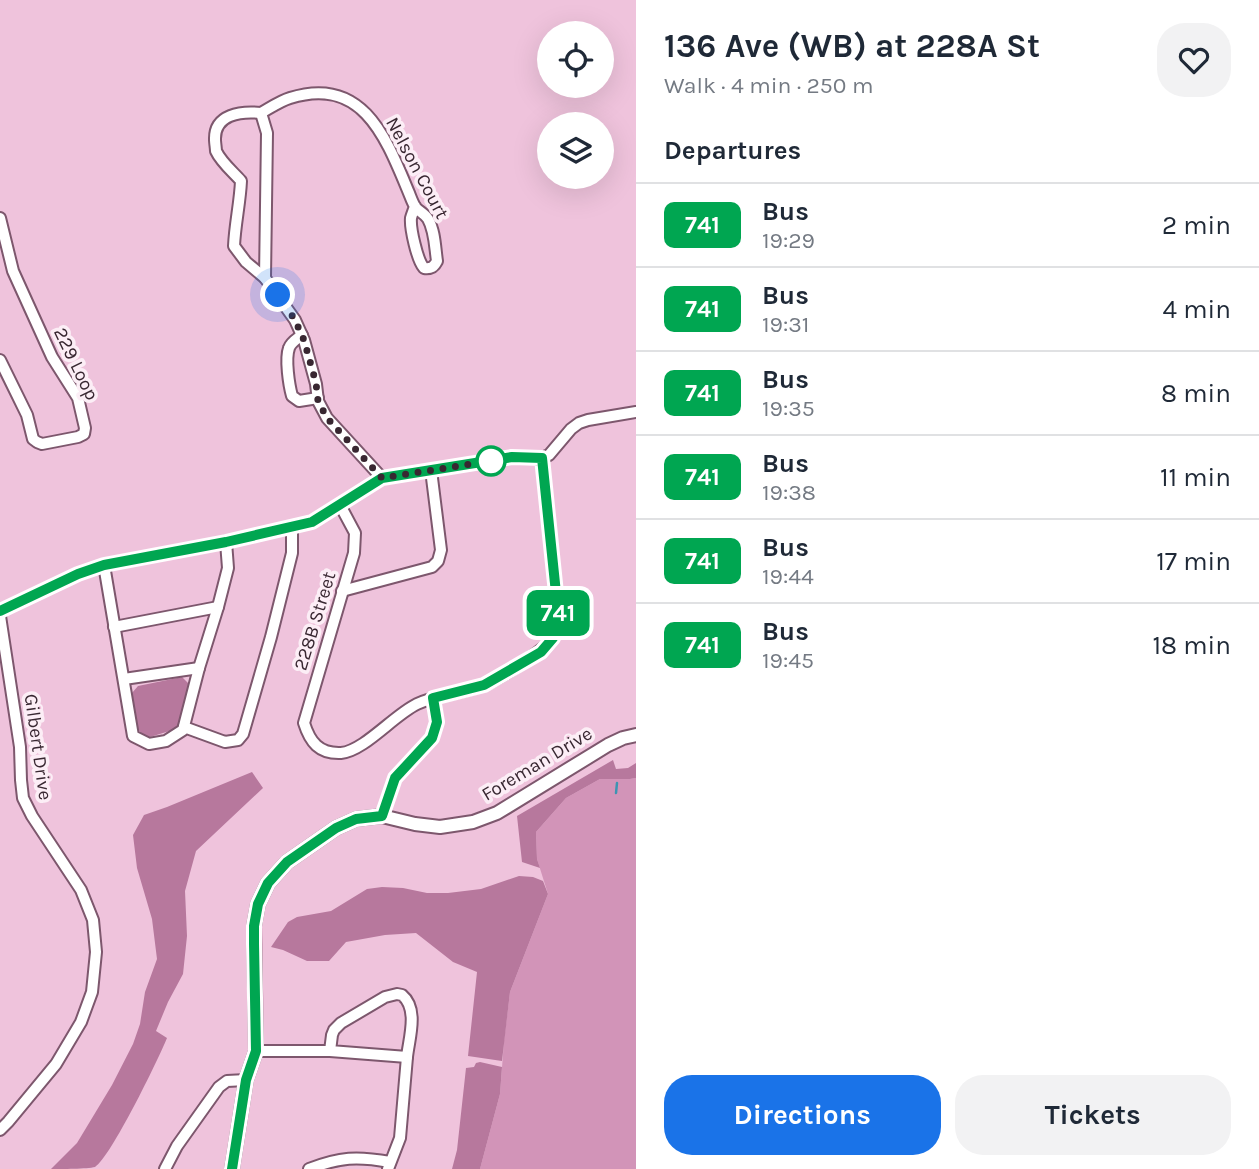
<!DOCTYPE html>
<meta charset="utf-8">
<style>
body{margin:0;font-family:Karla,sans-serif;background:#f2f2f3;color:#1f2937;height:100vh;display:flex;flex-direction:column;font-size:26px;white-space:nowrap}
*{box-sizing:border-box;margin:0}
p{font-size:23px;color:#747a83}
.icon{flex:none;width:38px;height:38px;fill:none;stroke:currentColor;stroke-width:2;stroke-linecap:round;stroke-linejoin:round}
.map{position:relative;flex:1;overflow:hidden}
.drawer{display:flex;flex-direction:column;background:#fff;width:623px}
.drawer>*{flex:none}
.badge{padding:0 14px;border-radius:10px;font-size:24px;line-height:46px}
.controls{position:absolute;left:537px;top:21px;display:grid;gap:14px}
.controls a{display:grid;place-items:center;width:77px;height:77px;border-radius:50%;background:#fff;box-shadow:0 7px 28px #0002;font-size:35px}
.you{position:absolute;width:35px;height:35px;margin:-18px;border:5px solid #fff;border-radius:50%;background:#1a73e8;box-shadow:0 0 0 10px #1a73e833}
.map>.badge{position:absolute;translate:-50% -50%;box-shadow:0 0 0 4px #fff}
h2{padding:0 28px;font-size:26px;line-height:63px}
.round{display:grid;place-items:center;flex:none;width:74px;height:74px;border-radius:28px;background:#f2f2f3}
.headline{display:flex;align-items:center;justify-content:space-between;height:119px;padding:0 28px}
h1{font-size:33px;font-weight:700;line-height:52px}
.action{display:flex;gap:14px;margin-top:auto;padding:14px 28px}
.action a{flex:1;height:80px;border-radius:28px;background:#1a73e8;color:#fff;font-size:28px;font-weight:700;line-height:80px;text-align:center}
.action a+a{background:#f2f2f3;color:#1f2937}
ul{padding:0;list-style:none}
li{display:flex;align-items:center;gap:21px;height:84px;padding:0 28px;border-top:2px solid #e0e1e3}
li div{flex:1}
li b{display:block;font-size:26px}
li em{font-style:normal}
li .badge{min-width:77px;font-weight:700;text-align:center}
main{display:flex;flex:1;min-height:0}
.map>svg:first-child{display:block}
.green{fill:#d294b8}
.forest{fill:#b7789d}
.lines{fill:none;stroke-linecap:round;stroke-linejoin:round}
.stream{stroke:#3d94b2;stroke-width:2.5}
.minor-casing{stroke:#7d576d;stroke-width:14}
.tertiary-casing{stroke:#7d576d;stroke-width:16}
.minor{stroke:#fff;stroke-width:10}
.tertiary{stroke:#fff;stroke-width:12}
.line-casing{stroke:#fff;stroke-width:16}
.line{stroke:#00a651;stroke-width:10}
.walk{stroke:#382731;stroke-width:7;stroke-dasharray:0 12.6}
.stop-dot{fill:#fff;stroke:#00a651;stroke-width:3.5}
.labels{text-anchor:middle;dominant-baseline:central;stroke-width:7;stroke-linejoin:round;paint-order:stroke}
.street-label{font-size:19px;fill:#382731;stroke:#fceef6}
</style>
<main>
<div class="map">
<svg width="636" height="1169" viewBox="0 0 636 1169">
<rect width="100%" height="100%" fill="#efc3dc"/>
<path class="green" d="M636,778V1169H480L500,1094L504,1041L510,992L548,894L537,859L536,832L566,798L600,779H630Z"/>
<g class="forest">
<path d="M182,677L188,683V688L181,723L176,729L150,737L144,736L136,727L132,693L138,686Z"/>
<path d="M613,760L616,769L628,768L636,763V778L630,779H600L566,798L536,832L537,859L540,868L522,862L517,816Z"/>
<path d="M252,772L263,788L196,851L185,891L187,936L183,974L168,1002L156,1031L167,1038C158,1060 111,1157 95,1167C87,1169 62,1169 51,1169L77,1143L112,1085L133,1044L140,1024L145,992L157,959L152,919L137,868L133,835L144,815L167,807Z"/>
<path d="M519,876L533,877L543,881L548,894L510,992L502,1061L468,1056L477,972L453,962L416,933L385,935L346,942L329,961H307L283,950L271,947L288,922L297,917L331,911L367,889L382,887L403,888L427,893H448L481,889Z"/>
<path d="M480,1062L502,1067L500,1094L480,1169H452L457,1150L466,1068L474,1067L476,1063Z"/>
</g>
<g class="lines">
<path class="stream" d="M616,793L617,783"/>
<g class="minor-casing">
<g id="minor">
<path d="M261,113L267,133L265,278L295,320L304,340L316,384L318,401L327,418L382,478"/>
<path d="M261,113C270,108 280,101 290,98C363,75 386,138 409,193C411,198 413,204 416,208C420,212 425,214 428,219C435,231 435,248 437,261C434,267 431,269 424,268C417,260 410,228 411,218C412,214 414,210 415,206"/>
<path d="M261,113C241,111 214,114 215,140C215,142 216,149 216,151C221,162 233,172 241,181C240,203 235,224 234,246L246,262L265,278"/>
<path d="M0,218L13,271L52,357L78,398L85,428L84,434L78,437L42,444L37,442L33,439L27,415L0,360"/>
<path d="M302,335C297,339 291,342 289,348C285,359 289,385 292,396L299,401L318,398"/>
<path d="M340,505L355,533L354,553L304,723C310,742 319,754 341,753C364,751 394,715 417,704C438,694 462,693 484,685C498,679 546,650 553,637C556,633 557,627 559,622L542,458"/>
<path d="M104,565L133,736L149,744L166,741L183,730L199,668L218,607L228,568L226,542"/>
<path d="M342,591L432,567L438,561L441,550L431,470"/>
<path d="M0,611L78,574L104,565L226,542L312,522L382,478L512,457L542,458L549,455L571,429L579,423L588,420L636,412"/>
<path d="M0,616L20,747L21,780L23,798L32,816L81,890L93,920L96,952L92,992L81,1022L56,1064L8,1122L0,1130"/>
<path d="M114,627L218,607"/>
<path d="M124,679L199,668"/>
<path d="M184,727L225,742L238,740L243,734L271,637L292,553V527"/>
<path d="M382,816L395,778L432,738L437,722L433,698"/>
<path d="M256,1051H330L332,1035L334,1030L341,1023L385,997L397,994L402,995C419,1009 409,1038 407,1057L330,1051"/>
<path d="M165,1169L177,1146L219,1087L227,1081L246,1080"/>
<path d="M309,1169C340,1157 357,1156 390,1162"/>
<path d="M388,1169L400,1138L407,1057"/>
</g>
</g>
<g class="tertiary-casing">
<path id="tertiary" d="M232,1169L246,1080L256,1051L254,926L258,904L268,883L287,862L336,828L356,819L382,816L415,824L440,827L473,822L497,813L608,745L623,738L636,735"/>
</g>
<use href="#minor" class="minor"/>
<use href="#tertiary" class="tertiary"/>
</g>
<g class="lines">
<g class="line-casing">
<path id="line" d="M0,611L78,574L104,565L226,542L312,522L382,478L512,457L542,458L559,622L553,638L541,652L484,685L433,698L437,722L432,738L395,778L382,816L356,819L336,828L287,862L268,883L258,904L254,926V944L256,1051L246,1080L232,1169"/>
</g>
<use href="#line" class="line"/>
<path class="walk" d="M278,295L295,320L304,340L316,383L318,401L327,418L382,478L503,459L491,461"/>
</g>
<circle class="stop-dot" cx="491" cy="461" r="14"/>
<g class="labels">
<g class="street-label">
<text transform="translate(417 168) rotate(62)">Nelson Court</text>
<text transform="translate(76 364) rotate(64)">229 Loop</text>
<text transform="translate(315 621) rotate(-73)">228B Street</text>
<text transform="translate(38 747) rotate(82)">Gilbert Drive</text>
<text transform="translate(537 764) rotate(-31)">Foreman Drive</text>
</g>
</g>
</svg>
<div class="controls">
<a><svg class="icon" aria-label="locate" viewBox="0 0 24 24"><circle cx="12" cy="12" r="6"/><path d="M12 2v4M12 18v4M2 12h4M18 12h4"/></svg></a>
<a><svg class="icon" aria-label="layers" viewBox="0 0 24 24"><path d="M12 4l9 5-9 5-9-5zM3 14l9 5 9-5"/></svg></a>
</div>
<div class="you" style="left:278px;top:295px"></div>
<b class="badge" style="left:558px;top:613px;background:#00a651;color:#fff">741</b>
</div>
<section class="drawer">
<div class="headline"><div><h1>136 Ave (WB) at 228A St</h1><p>Walk · 4 min · 250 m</p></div><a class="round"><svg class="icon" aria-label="heart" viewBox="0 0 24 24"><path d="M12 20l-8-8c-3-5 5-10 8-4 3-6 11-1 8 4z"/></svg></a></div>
<h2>Departures</h2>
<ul>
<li><span class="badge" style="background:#00a651;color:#fff">741</span><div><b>Bus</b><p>19:29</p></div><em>2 min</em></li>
<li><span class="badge" style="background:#00a651;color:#fff">741</span><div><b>Bus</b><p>19:31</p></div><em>4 min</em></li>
<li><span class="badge" style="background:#00a651;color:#fff">741</span><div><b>Bus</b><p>19:35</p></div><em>8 min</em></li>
<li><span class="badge" style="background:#00a651;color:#fff">741</span><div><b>Bus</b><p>19:38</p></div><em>11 min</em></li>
<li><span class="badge" style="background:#00a651;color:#fff">741</span><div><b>Bus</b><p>19:44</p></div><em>17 min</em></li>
<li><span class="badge" style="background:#00a651;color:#fff">741</span><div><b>Bus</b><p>19:45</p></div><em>18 min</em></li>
</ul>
<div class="action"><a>Directions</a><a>Tickets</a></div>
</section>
</main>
